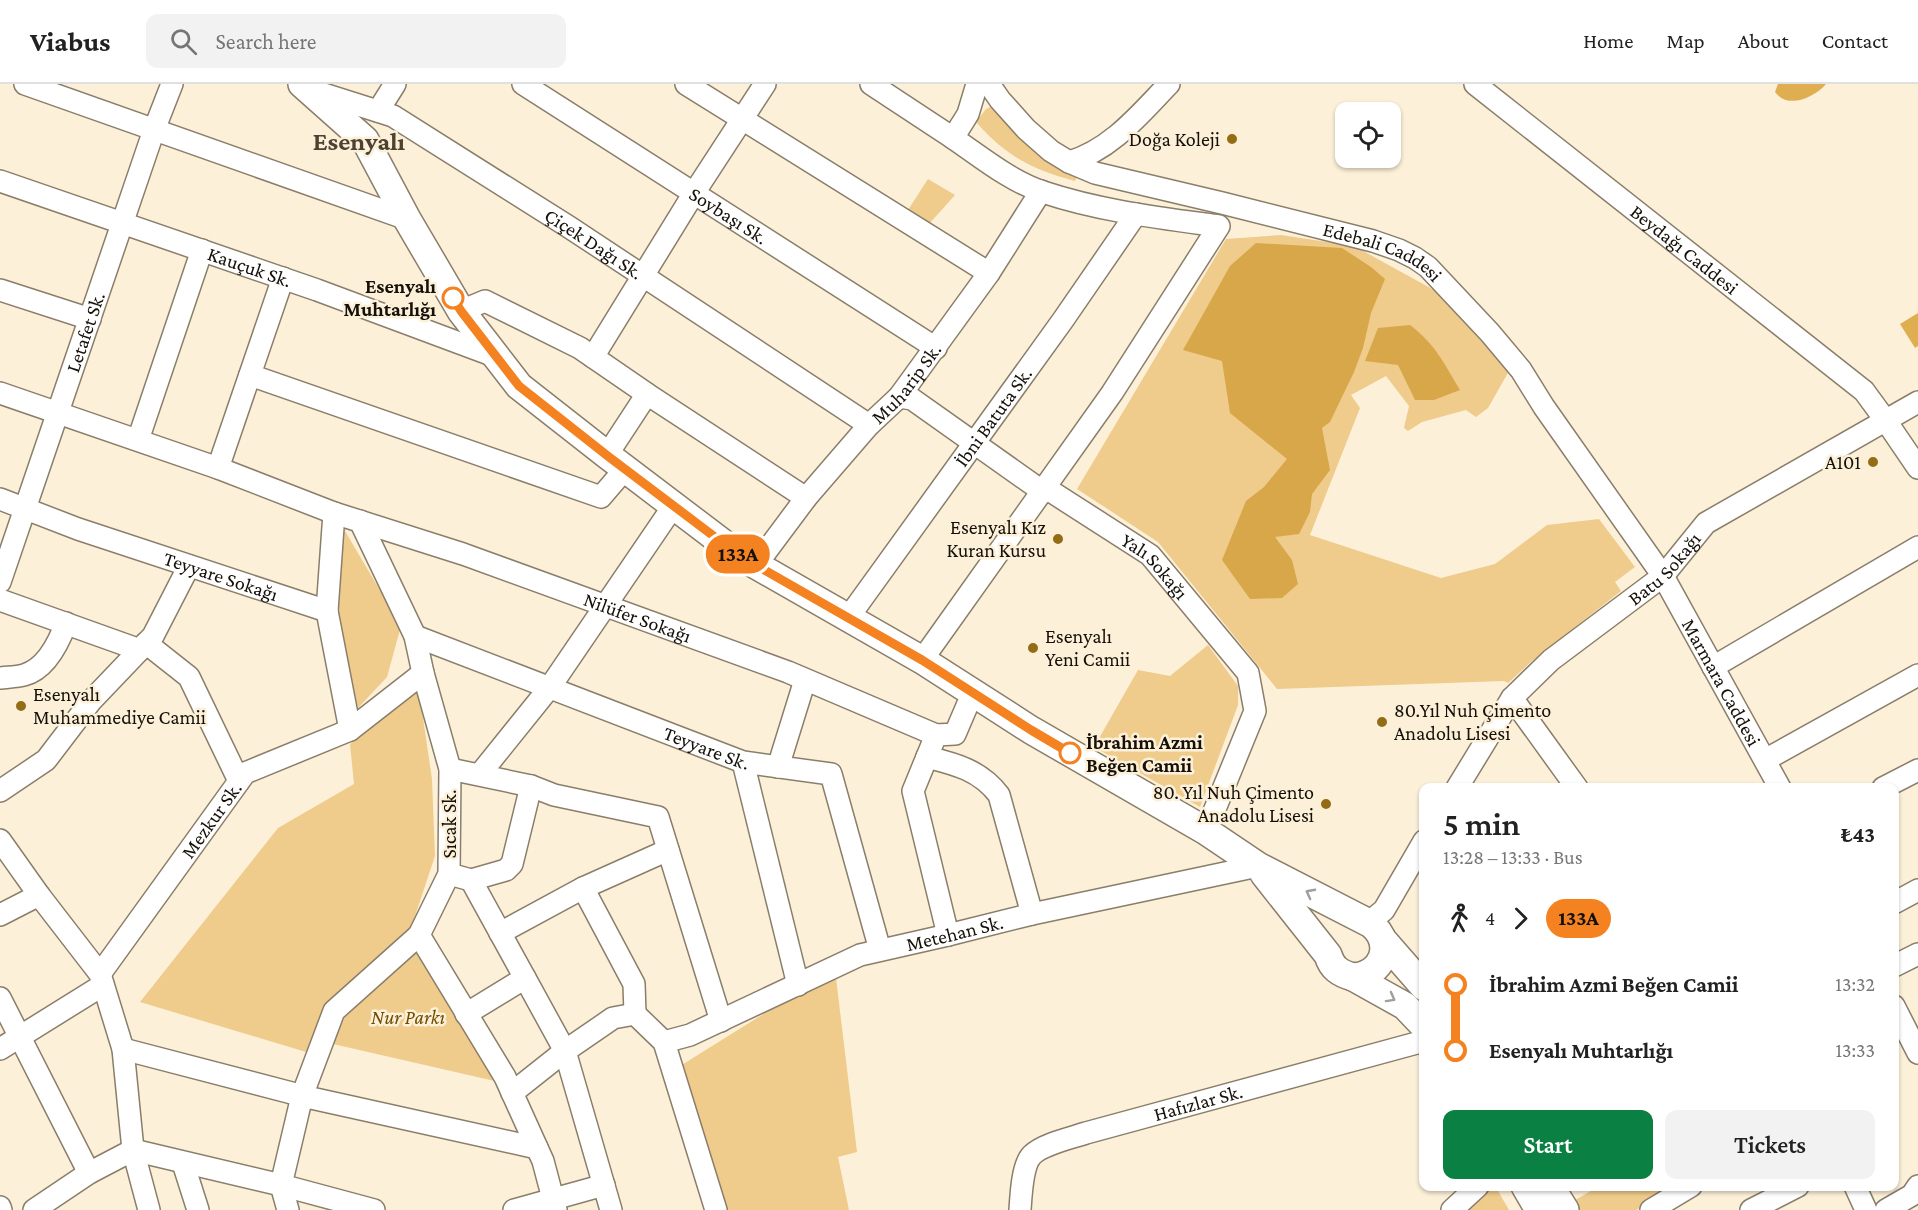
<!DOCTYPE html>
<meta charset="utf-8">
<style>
body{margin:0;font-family:"Crimson Pro",serif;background:#f2f2f2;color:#222;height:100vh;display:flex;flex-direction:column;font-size:22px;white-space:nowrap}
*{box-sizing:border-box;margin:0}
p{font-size:20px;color:#767676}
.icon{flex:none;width:33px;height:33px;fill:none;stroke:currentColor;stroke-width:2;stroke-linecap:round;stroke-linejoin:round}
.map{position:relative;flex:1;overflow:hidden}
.side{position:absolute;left:1419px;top:699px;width:480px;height:408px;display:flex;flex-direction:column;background:#fff;border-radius:12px;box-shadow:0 2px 4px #0004}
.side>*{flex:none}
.badge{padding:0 12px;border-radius:20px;font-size:21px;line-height:39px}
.tools{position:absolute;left:1335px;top:18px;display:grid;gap:12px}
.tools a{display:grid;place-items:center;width:66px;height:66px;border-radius:12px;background:#fff;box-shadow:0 2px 4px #0004;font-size:30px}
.map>.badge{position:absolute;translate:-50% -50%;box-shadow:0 0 0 3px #fff}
.legs{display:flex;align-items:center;gap:9px;height:66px;padding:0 24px;font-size:20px}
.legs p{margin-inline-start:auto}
.summary{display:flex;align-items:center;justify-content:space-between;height:102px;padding:0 24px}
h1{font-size:33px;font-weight:600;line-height:45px}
.button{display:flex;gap:12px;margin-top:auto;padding:12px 24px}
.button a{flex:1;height:69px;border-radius:12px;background:#0b8043;color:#fff;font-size:24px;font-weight:600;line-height:69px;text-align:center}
.button a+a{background:#f2f2f2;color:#222}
ul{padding:0 24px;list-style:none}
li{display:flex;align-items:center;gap:21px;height:66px;font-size:22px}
li i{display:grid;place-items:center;width:9px;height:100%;margin:0 8px;background:currentColor}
li i::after{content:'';width:15px;height:15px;margin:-8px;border:4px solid;border-radius:50%;background:#fff}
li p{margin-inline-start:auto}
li:first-child i{background:linear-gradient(#0000 50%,currentColor 0)}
li:last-child i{background:linear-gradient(currentColor 50%,#0000 0)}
header{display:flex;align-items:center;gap:36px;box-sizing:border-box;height:84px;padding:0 30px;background:#fff;border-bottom:2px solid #e0e0e0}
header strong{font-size:28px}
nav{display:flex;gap:33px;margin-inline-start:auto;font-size:21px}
.search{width:420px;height:54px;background:#f2f2f2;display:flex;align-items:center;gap:15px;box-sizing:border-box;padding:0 21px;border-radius:12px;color:#767676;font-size:22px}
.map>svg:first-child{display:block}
.green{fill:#efcb8c}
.forest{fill:#d8a749}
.water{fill:#dfae50}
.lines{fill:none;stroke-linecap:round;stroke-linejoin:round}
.minor-casing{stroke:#8a7e6a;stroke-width:24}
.major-casing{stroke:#8a7e6a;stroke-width:30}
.minor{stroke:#fff;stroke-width:21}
.major{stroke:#fff;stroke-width:27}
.oneway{stroke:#a19f9d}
.line-1-casing{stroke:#fff;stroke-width:14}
.line-1{stroke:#f58220;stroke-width:9}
.poi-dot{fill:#946c16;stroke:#fdf0d9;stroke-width:2}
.stop-1-dot{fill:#fff;stroke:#f58220;stroke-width:3}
.labels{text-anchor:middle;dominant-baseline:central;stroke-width:5;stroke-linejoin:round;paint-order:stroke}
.poi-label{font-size:20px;fill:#151009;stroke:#fdf0d9;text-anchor:end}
.street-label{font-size:20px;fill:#151009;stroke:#fdf0d9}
.stop-label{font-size:20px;font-weight:bold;fill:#151009;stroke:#fdf0d9;text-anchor:end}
.park-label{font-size:20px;font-style:italic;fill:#6e4d00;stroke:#fdf0d9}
.district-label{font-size:26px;font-weight:bold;fill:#4c422f;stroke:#fdf0d9}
</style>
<header>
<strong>Viabus</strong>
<div class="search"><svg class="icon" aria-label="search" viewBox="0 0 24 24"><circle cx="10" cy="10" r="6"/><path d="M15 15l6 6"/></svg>Search here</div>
<nav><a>Home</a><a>Map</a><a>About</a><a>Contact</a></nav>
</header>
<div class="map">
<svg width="1918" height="1126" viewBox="0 0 1918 1126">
<rect width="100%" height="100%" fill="#fdf0d9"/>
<g class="green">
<path d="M994,21L1078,91L1075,97C1032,86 1006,72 976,38L986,25Z"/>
<path d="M928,95L955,111L929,140L908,126Z"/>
<path d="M1281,151L1354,162L1434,206L1509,287L1488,324L1476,333L1466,326L1422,338L1408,347L1404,344L1409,322L1386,292L1351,311L1360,324L1310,451L1441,494L1495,480L1547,441L1599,435L1635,483L1615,498L1621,507L1532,577L1508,599L1504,597L1277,605L1158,458L1077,405L1226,155Z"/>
<path d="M342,442L401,542L387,593L358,624L336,525Z"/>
<path d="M1208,561L1238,602V621L1200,723L1094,663L1138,586L1170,592Z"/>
<path d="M418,600L432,695L435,772L411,844L329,924L306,968L140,918L278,744L354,700L350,660Z"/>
<path d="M418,865L499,998L333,960L345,932Z"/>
<path d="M836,894L857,1068L838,1073L849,1126H723L680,982L794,911Z"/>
<path d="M1490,1102L1497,1105L1509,1126H1464Z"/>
<path d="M1598,1103H1676L1636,1126H1574L1570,1119Z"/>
</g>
<g class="forest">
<path d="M1256,159L1342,164L1371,183L1385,195L1371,229L1363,264L1354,288L1330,338L1322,344L1330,386L1312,410L1310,428L1299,450L1275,453L1292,476L1298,500L1282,514L1250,515L1222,476L1246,417L1264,403L1287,375L1230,329L1222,277L1183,266L1230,182Z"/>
<path d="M1410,241C1435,260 1444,279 1460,306L1434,316H1415L1398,281L1365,277L1378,244Z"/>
</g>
<g class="water">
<path d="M1778,0H1826C1815,13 1788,26 1775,8Z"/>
<path d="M1918,229V262L1915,264L1900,240Z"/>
</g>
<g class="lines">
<g class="minor-casing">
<g id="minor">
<path d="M25,0L407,135"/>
<path id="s1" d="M523,0L936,264"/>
<path d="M686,0L989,189"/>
<path d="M871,0L953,54"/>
<path id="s2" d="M989,0L1000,16L1026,45L1051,67L1069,78L1095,89L1222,119L1373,157L1399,166L1415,174L1428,183L1490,249L1521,286L1544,323L1663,492L1780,704"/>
<path id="s3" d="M1475,0L1864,307L1886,337L1918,384"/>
<path id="s4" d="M311,6L393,32L569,143L869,341"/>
<path d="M378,27L395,0"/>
<path d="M1069,78C1111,66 1140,30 1169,0"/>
<path id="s5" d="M0,97L317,206L497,273"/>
<path d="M0,206L90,235"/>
<path d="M461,227L485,217L580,264L647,310L806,414"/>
<path d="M593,273L694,109L765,0"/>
<path d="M250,291L601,413L625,385"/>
<path id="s6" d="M0,309L218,384L334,429L463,470L788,588L936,651"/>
<path id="s7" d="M899,313L912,315L1042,407L1052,408L1150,471L1248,589L1255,627L1206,747"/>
<path d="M138,356L202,166"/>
<path d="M607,371L647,310"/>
<path d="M218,384L283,194"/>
<path id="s8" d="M0,415L78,445L327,527"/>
<path d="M334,429L327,527L350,646"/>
<path d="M360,437L415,552L423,589L450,685L449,790L419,851L505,993L543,1077L556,1126"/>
<path id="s9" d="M756,481L806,414L869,341L899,313L989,189L1041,107"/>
<path id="s10" d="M0,498L154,46L172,0"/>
<path d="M0,516L140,566"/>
<path id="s11" d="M848,534L1063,236L1136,130"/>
<path id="s12" d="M415,552L743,678L831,690L880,866"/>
<path d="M146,559L189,593L239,697"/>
<path d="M922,576L1112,309L1219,142C1160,134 1100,127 1043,108C1010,97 981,73 953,54L968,30L977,0"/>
<path d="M1713,583L1918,463"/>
<path d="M0,594C8,593 17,593 24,591C46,585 59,558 66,539"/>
<path d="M1512,614L1577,704"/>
<path d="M927,673C955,680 980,686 999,711L1032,830"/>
<path d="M1765,676L1918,591"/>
<path d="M743,678L798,901"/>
<path d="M778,683L805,596"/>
<path d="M450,685L531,702L554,711L658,733L721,937"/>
<path d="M480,690L550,603L674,421"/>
<path id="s13" d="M1457,704L1512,614L1551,576L1663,492L1706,439L1918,318"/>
<path d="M1883,704L1918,686"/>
<path d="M0,707L46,676L91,617L153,552L189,482"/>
<path d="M0,756L39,811L100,890L123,965L133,1066L149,1126"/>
<path d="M449,790L471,796L525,894"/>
<path d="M471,796L506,786L512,780L531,702"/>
<path d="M1894,819L1918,806"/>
<path d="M0,831L39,811"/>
<path d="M1368,839L1384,826L1424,757"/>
<path d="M500,849L583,804"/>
<path d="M948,851L913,707L936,651L955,650L973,608"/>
<path d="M1894,882L1918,870"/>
<path id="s14" d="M100,890L245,689L350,646L423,589"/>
<path d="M0,914L89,1089"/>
<path d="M1894,922L1918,969"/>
<path d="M466,930L525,894L565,967L611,1126"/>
<path d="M635,930L634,900L583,804L668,766"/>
<path id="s15" d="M664,958L690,951L860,871L948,851L1032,830L1258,782"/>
<path d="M0,965L103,901"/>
<path d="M123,965L311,1014L537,1064"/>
<path d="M512,1009L565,967L613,934L635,930L664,958L716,1126"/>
<path d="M183,1079L198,1126"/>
<path d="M1855,1102L1866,1126"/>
<path d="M0,1123L1,1126"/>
<path d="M34,1126L89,1089L133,1066L281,1101L374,1126"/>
<path d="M288,1126L281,1101L302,1012L334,927L419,851"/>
<path d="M514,1126L604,1101"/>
<path id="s16" d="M1020,1126C1021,1112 1022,1081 1032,1071C1043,1060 1071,1054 1086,1049L1424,957"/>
<path d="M1452,1126L1478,1102"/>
<path d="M1651,1126L1691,1102"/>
<path d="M1751,1126L1798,1102"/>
<path d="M1886,1126L1912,1111L1918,1102"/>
</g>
</g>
<g class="major-casing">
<g id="major">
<path d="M302,0L365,56L407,135L461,227L519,302L607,371L740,472L922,576L1031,646L1206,747L1258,782L1371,840C1395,860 1383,891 1353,893"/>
<path d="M1264,790L1328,871C1332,884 1339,889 1353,893L1405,922L1424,942"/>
<path d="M1383,856L1424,903"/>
<path d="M1525,1102L1539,1126"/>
<path d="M1550,1102L1565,1126"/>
</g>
</g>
<use href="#minor" class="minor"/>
<use href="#major" class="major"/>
</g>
<defs><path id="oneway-chevron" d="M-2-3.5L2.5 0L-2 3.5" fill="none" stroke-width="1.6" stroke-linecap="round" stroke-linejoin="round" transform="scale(1.5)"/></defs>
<g class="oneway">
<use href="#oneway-chevron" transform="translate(1310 809) rotate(-152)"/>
<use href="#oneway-chevron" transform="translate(1391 914) rotate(29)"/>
</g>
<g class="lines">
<g class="line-1-casing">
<path id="line-1" d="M453,214L461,227L519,302L609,373L740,472L922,576L1031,646L1070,669"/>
</g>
<use href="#line-1" class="line-1"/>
</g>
<g class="poi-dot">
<circle cx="1232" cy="55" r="6"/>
<circle cx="1873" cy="378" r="6"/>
<circle cx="1058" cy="455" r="6"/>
<circle cx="1033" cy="564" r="6"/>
<circle cx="21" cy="622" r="6"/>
<circle cx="1382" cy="638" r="6"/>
<circle cx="1326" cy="720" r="6"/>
</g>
<g class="stop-1-dot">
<circle cx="453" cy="214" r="10"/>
<circle cx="1070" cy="669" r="10"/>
</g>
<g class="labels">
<g class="poi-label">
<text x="1220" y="55">Doğa Koleji</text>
<text x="1861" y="378">A101</text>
<text x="1046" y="443">Esenyalı Kız<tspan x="1046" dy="23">Kuran Kursu</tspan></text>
<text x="1045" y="552" text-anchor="start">Esenyalı<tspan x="1045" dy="23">Yeni Camii</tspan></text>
<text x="33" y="610" text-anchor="start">Esenyalı<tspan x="33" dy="23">Muhammediye Camii</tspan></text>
<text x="1394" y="626" text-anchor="start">80.Yıl Nuh Çimento<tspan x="1394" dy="23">Anadolu Lisesi</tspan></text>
<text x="1314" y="708">80. Yıl Nuh Çimento<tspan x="1314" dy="23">Anadolu Lisesi</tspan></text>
</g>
<g class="street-label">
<text stroke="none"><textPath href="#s1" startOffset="244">Soybaşı Sk.</textPath></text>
<text stroke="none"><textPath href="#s4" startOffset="324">Çiçek Dağı Sk.</textPath></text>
<text stroke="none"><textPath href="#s3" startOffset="267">Beydağı Caddesi</textPath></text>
<text stroke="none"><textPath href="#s2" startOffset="440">Edebali Caddesi</textPath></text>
<text stroke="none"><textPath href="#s5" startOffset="264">Kauçuk Sk.</textPath></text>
<text stroke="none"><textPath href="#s10" startOffset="264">Letafet Sk.</textPath></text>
<text stroke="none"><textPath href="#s9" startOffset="236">Muharip Sk.</textPath></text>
<text stroke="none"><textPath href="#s11" startOffset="248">İbni Batuta Sk.</textPath></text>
<text stroke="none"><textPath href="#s13" startOffset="306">Batu Sokağı</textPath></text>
<text stroke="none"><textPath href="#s7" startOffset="310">Yalı Sokağı</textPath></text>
<text stroke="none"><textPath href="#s8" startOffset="234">Teyyare Sokağı</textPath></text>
<text stroke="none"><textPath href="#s6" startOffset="676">Nilüfer Sokağı</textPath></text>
<text stroke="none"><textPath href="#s2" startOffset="999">Marmara Caddesi</textPath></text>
<text stroke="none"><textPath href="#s12" startOffset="312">Teyyare Sk.</textPath></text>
<text stroke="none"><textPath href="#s14" startOffset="190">Mezkur Sk.</textPath></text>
<text transform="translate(449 740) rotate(-90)">Sıcak Sk.</text>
<text stroke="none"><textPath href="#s15" startOffset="312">Metehan Sk.</textPath></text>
<text stroke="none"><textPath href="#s16" startOffset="232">Hafızlar Sk.</textPath></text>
</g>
<g class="stop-label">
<text x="436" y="202">Esenyalı<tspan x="436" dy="23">Muhtarlığı</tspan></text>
<text x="1086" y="658" text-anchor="start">İbrahim Azmi<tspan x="1086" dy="23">Beğen Camii</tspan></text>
</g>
<g class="park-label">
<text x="408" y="933">Nur Parkı</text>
</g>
<g class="district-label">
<text x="359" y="57">Esenyalı</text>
</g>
</g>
</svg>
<div class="tools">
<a><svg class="icon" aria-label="locate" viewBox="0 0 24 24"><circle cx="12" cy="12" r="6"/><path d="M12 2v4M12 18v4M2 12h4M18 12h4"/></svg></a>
</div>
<b class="badge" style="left:738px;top:470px;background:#f58220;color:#111">133A</b>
<section class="side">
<div class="summary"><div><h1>5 min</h1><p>13:28 – 13:33 · Bus</p></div><b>₺43</b></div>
<div class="legs"><svg class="icon" aria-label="walk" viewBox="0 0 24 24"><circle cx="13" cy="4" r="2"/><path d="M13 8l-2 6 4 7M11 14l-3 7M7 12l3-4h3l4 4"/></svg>4<svg class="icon" aria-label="forward" viewBox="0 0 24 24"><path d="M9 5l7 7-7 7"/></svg><b class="badge" style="background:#f58220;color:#111">133A</b></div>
<ul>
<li><i style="color:#f58220"></i><b>İbrahim Azmi Beğen Camii</b><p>13:32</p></li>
<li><i style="color:#f58220"></i><b>Esenyalı Muhtarlığı</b><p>13:33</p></li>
</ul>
<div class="button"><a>Start</a><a>Tickets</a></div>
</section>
</div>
